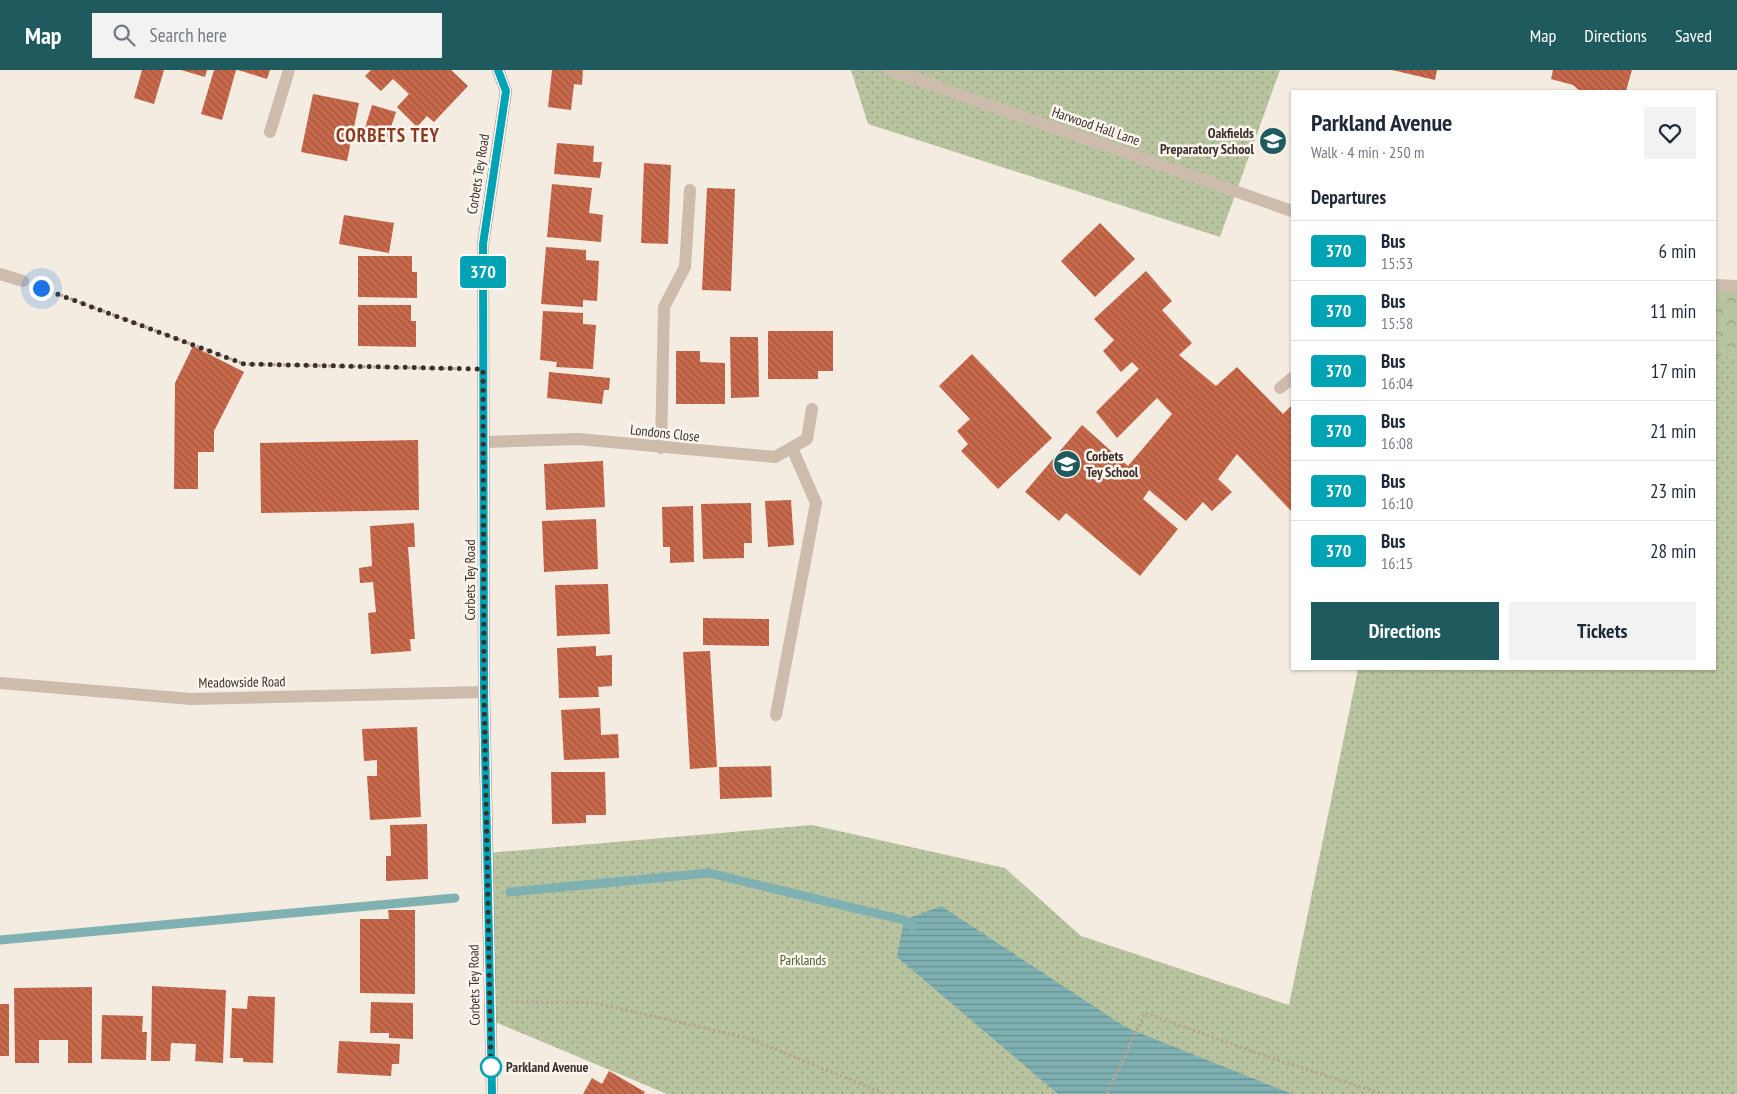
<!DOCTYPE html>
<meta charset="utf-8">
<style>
body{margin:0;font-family:"PT Sans Narrow",sans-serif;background:#f2f2f3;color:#1f2937;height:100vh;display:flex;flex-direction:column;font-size:19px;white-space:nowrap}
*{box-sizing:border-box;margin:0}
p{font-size:16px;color:#747a83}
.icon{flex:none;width:28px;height:28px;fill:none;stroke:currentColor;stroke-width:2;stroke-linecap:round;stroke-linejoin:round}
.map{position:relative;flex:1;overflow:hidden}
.drawer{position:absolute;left:1291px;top:20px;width:425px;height:580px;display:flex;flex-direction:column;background:#fff;border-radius:0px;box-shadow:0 1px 4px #0004}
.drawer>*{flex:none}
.badge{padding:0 10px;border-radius:4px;font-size:18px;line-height:32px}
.you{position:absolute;width:25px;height:25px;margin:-12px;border:4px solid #fff;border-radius:50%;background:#1a73e8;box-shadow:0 0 0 8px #1a73e833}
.map>.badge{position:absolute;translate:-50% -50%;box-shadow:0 0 0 2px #fff}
h2{padding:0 20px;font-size:19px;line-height:45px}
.round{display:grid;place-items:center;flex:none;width:52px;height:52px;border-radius:0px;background:#f2f2f3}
.headline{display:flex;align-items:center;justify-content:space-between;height:85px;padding:0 20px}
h1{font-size:24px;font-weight:700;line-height:38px}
.cta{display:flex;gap:10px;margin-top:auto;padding:10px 20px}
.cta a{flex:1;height:58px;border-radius:0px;background:#1f5a5e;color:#fff;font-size:20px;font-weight:700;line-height:58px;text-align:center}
.cta a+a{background:#f2f2f3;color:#1f2937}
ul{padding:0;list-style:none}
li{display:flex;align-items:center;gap:15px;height:60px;padding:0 20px;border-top:1px solid #e0e1e3}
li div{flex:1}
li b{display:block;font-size:19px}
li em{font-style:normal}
li .badge{min-width:55px;font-weight:700;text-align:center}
header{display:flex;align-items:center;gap:30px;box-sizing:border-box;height:70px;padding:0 25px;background:#1f5a5e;color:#fff}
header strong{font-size:24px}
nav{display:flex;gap:28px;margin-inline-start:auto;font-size:18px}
.search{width:350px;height:45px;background:#f2f2f3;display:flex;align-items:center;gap:12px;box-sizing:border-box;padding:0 18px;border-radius:0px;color:#747a83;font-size:19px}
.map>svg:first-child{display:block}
.grass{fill:url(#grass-dots)}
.forest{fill:url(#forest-crowns)}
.water{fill:url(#water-rules)}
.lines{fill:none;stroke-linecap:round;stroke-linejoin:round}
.stream{stroke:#7fb0b2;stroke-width:9}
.building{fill:url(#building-back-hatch)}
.path{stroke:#b9a596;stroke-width:3;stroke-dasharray:2.5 2.5;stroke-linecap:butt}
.service{stroke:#cdbbac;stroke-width:12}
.minor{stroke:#cdbbac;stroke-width:12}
.tertiary{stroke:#cdbbac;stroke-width:12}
.secondary{stroke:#a18a7d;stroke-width:12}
.line-casing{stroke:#fff;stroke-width:11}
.line{stroke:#00a3b4;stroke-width:8}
.walk{stroke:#3b302b;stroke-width:5;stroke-dasharray:0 9}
.stop-dot{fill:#fff;stroke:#00a3b4;stroke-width:2.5}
.labels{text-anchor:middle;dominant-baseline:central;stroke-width:5;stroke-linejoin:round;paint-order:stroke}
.street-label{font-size:14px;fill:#3b302b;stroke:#fbf5ee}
.poi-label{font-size:14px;font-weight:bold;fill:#3b302b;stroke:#fbf5ee;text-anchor:end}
.park-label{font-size:14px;fill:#4a5a2e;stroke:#fbf5ee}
.stop-label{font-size:14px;font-weight:bold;fill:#3b302b;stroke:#fbf5ee;text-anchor:start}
.district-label{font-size:19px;font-weight:bold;letter-spacing:1px;fill:#8c3b22;stroke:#fbf5ee}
</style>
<header>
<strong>Map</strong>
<div class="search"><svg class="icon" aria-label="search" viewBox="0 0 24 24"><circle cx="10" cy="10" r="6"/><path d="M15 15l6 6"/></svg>Search here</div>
<nav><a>Map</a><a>Directions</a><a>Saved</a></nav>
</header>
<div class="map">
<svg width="1737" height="1024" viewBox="0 0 1737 1024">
<defs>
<pattern id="grass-dots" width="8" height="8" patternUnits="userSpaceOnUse" patternTransform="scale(1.25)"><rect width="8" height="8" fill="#b8c4a0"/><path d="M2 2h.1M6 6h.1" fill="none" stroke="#97a083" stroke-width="1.8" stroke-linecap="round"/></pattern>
<pattern id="forest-crowns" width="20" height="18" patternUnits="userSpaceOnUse" patternTransform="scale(1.25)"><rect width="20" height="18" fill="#b8c4a0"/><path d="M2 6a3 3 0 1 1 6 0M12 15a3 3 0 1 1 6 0" fill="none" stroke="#97a083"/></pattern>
<pattern id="water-rules" width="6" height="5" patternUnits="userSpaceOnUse" patternTransform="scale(1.25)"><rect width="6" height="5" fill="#7fb0b2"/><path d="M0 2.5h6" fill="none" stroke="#699091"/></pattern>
<pattern id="building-back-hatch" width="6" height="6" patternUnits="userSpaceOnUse" patternTransform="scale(1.25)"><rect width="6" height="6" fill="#c8694b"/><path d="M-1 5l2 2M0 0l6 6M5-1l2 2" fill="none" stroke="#a4573f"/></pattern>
</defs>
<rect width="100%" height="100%" fill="#f4ebe1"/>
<g class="grass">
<path d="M851,0H1280L1220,167L868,54Z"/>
<path d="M1715,286L1737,288V1024H667L490,950L487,783L812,755L1005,798L1081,866L1289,935L1358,599H1715Z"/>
</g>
<path class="forest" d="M1715,215L1737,216V288L1715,286Z"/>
<path class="water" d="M941,836L1127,958L1292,1024H1058L897,887L904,850Z"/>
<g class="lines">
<g class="stream">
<path d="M510,822L709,803L904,850L912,856"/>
<path d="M0,870L455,828"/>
</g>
</g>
<g class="building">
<path d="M142,0H164L154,34L134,28Z"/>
<path d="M181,0H207L205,7Z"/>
<path d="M214,0H236L222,50L201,44Z"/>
<path d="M238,0H270L267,9Z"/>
<path d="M371,0H451L468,16L434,52L427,46L417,57L397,37L409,24L393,9L381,21L365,6Z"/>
<path d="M552,0H583L582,15L574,14L571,40L548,37Z"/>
<path d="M1392,0H1437L1435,10Z"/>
<path d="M1553,0H1632L1626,21H1580L1573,15L1551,9Z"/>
<path d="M313,24L359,33L347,91L301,82Z"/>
<path d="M372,35L396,42L385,75L362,68Z"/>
<path d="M557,73L594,76L593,92H602L600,108L554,104Z"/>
<path d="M644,93L671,95L668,174L641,173Z"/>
<path d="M552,114L592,118L589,143L603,145L601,172L547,167Z"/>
<path d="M707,118L735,119L731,221L702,220Z"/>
<path d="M344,145L394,153L389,183L339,174Z"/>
<path d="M1100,153L1135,189L1095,227L1061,191Z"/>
<path d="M546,177L586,180V190L599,191L597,231L583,230V237L541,234Z"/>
<path d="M358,186H412V202H417V228L358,227Z"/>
<path d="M1146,201L1172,231L1162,240L1192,273L1179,285L1216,316L1237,297L1283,344L1292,335V442L1237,384L1218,409L1232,422L1212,441L1203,432L1186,451L1149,420L1143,429L1178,459L1140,506L1066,443L1059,451L1025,422L1082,355L1128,396L1172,344L1157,328L1117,368L1096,342L1139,299L1132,292L1121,302L1103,281L1114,270L1094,249Z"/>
<path d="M358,235H411V251H416V277L358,276Z"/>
<path d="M543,241L583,243V254L596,255L593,299L556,297L557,292L540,290Z"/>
<path d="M768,261H833V301H818V309H768Z"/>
<path d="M730,267H758L759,327L731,328Z"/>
<path d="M193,276L244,302L214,361V382H198V419H174L175,313Z"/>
<path d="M676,281H700V292L725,293V334H676Z"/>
<path d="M972,284L1052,368L998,419L961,381L968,374L957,361L970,349L939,316Z"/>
<path d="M549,302L610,308L609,320H604L602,334L547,328Z"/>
<path d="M418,370L419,440L261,443L260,373Z"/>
<path d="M603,391L605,437L546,440L544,394Z"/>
<path d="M791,430L794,475L768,477L765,431Z"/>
<path d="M751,433L752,473H744V488L703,489L701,434Z"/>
<path d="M693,436L694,492L670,493V477H663L662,437Z"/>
<path d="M596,449L598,499L544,502L542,451Z"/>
<path d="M414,453L415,477H408L415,569H410L411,581L371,584L368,543L376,542L373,512L360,513L359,498L372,496L370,456Z"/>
<path d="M608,514L610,564L557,566L555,515Z"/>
<path d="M703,548L769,549V576L703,575Z"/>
<path d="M596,576V586L612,585V616L598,617L599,627L559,628L557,578Z"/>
<path d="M710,581L717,697L690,699L683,582Z"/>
<path d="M600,638L601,665L618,664L619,688L564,690L561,640Z"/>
<path d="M417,657L421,747L370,750L367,706H377V690L364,691L362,659Z"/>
<path d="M771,696L772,727L720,729L719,697Z"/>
<path d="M551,702H605L606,745H586V753L552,754Z"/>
<path d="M427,754L428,809L386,811V786H391L390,755Z"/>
<path d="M388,840H415V924L360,923V849H389Z"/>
<path d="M152,916L226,920L223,993L195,991L196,974L171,973L170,991H151Z"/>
<path d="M92,917V993H68V970H39V993H15L14,918Z"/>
<path d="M248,926L275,927L273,993L243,992V988H230L232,938L247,939Z"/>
<path d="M371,932L413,933V969L389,968V963H370Z"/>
<rect x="0" y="934" width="9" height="52"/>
<path d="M102,945L143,946L142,962H147L146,990L101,989Z"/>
<path d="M339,971L400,974L399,994H392L391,1006L337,1003Z"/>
<path d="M609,1001L645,1022L644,1024H583L592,1008L602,1014Z"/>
</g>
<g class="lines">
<g class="path">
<path d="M42,218L244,294L462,299"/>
<path d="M511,932L595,933L748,968L885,1024"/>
<path d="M1107,1024L1145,943L1274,989L1383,1024"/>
</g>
<g class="service">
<path d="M270,62L289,0"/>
<path d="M1280,318L1292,308"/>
<path d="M661,378L664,237L685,197L690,120"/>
<path d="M776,645L816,433L792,378"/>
</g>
<g class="minor">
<path d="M0,204L23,211"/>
<path d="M485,372L578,369L775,387L807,369L812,339"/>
<path d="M0,613L191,629L484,622"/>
</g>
<g class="tertiary">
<path d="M889,0L1292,141"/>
<path d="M1715,215L1737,216"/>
</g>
<path class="secondary" d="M492,1024L484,622L483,174L506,21L498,0"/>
</g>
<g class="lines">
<g class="line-casing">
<path id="line" d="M492,1024L484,622L483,174L506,21L498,0"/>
</g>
<use href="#line" class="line"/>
<path class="walk" d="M41,218L244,294L483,299L484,622L491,997"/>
</g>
<defs>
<g id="school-disc" transform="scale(1.4375)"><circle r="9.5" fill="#1f5a5e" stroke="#fbf5ee"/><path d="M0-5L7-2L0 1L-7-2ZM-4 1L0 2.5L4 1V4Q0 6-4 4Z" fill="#fff"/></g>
</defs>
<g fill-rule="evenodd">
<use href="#school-disc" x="1273" y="71"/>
<use href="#school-disc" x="1067" y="394"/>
</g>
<circle class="stop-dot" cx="491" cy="997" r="10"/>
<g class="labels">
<g class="street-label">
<text transform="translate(1096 56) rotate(19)">Harwood Hall Lane</text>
<text transform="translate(478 104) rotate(-81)">Corbets Tey Road</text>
<text transform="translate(665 363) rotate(6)">Londons Close</text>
<text transform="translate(470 510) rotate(-90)">Corbets Tey Road</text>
<text transform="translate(242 612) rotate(-1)">Meadowside Road</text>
<text transform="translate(474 915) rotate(-91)">Corbets Tey Road</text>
</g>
<g class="poi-label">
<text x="1254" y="63">Oakfields<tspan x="1254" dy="16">Preparatory School</tspan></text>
<text x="1086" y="386" text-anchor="start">Corbets<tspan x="1086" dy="16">Tey School</tspan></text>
</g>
<g class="park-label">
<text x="803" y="890">Parklands</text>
</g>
<g class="stop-label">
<text x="506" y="997">Parkland Avenue</text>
</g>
<g class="district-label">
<text x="388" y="65">CORBETS TEY</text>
</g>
</g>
</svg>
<div class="you" style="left:41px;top:218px"></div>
<b class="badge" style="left:483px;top:202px;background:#00a3b4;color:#fff">370</b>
<section class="drawer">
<div class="headline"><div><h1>Parkland Avenue</h1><p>Walk · 4 min · 250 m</p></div><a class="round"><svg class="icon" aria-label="heart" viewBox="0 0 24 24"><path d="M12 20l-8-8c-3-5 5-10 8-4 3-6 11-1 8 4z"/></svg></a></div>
<h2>Departures</h2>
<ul>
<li><span class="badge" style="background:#00a3b4;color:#fff">370</span><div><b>Bus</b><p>15:53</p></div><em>6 min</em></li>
<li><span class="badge" style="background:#00a3b4;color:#fff">370</span><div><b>Bus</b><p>15:58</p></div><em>11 min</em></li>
<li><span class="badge" style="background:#00a3b4;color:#fff">370</span><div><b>Bus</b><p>16:04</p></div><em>17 min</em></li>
<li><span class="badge" style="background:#00a3b4;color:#fff">370</span><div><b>Bus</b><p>16:08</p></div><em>21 min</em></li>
<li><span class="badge" style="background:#00a3b4;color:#fff">370</span><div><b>Bus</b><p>16:10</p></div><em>23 min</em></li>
<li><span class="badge" style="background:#00a3b4;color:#fff">370</span><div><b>Bus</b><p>16:15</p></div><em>28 min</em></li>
</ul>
<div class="cta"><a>Directions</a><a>Tickets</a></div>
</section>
</div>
